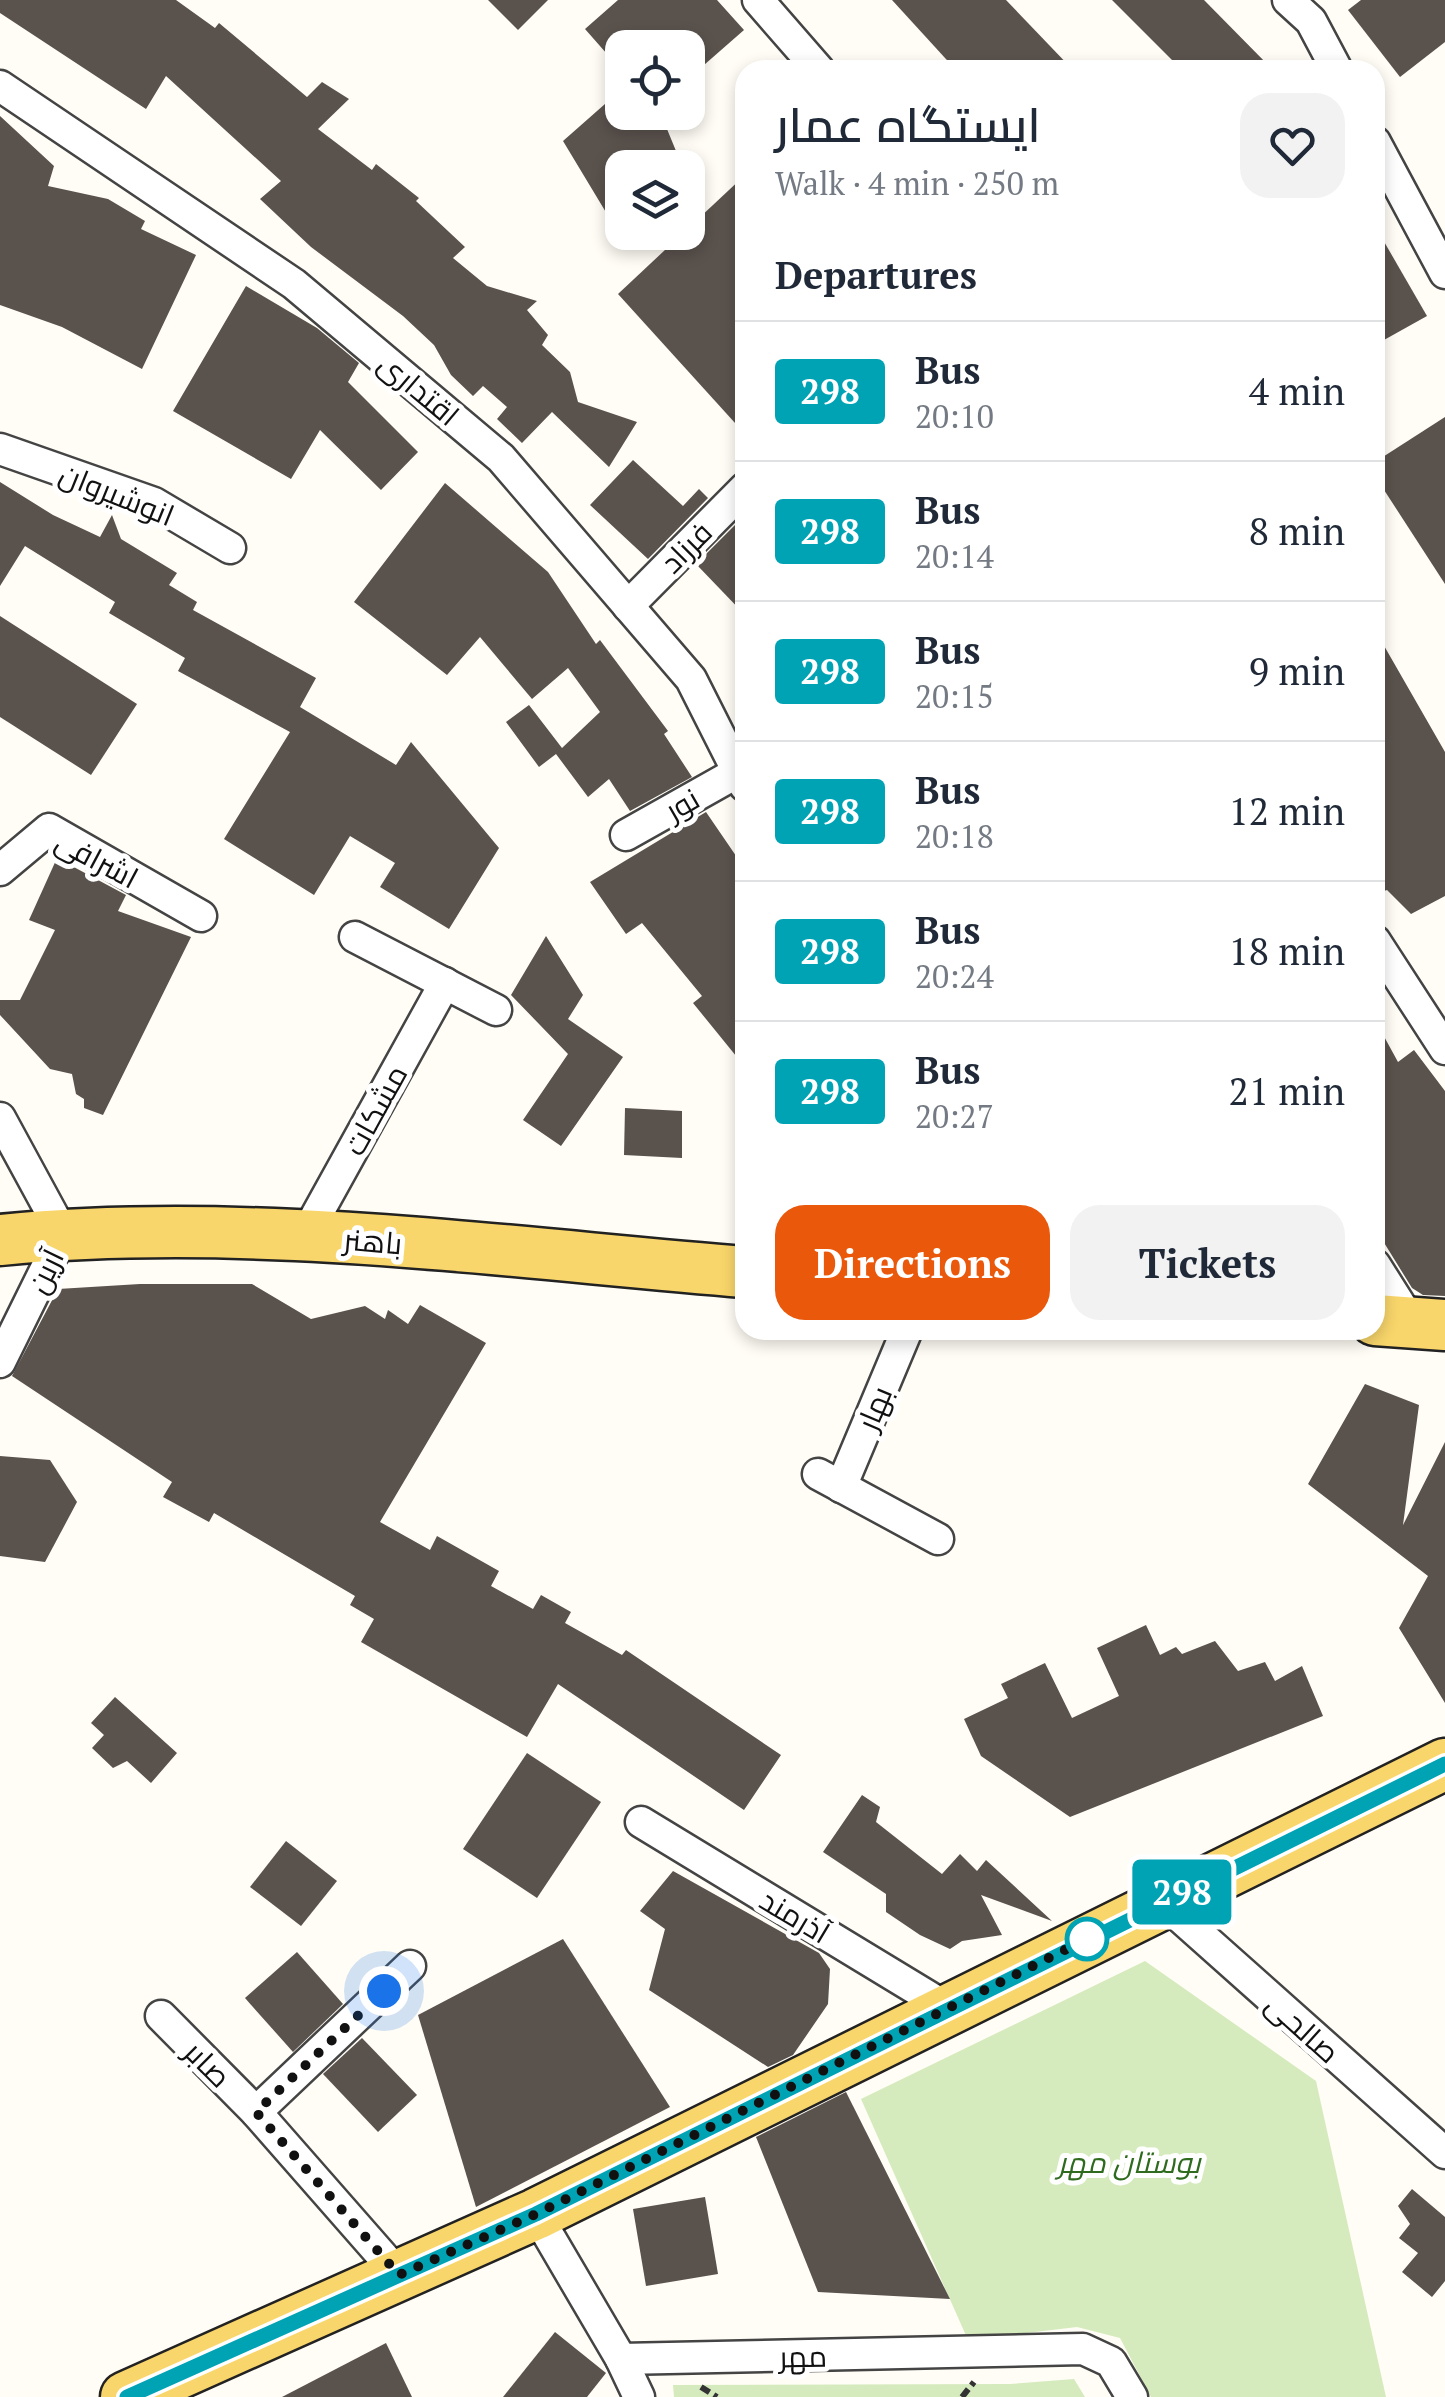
<!DOCTYPE html>
<meta charset="utf-8">
<style>
body{margin:0;font-family:"PT Serif",Cairo,serif;background:#f2f2f3;color:#1f2937;height:100vh;display:flex;flex-direction:column;font-size:38px;white-space:nowrap}
*{box-sizing:border-box;margin:0}
p{font-size:32px;color:#747a83}
.icon{flex:none;width:55px;height:55px;fill:none;stroke:currentColor;stroke-width:2;stroke-linecap:round;stroke-linejoin:round}
.map{position:relative;flex:1;overflow:hidden}
.details{position:absolute;left:735px;top:60px;width:650px;height:1280px;display:flex;flex-direction:column;background:#fff;border-radius:30px;box-shadow:0 5px 15px #0003}
.details>*{flex:none}
.badge{padding:0 20px;border-radius:8px;font-size:35px;line-height:65px}
.buttons{position:absolute;left:605px;top:30px;display:grid;gap:20px}
.buttons a{display:grid;place-items:center;width:100px;height:100px;border-radius:20px;background:#fff;box-shadow:0 5px 15px #0003;font-size:50px}
.you{position:absolute;width:50px;height:50px;margin:-25px;border:8px solid #fff;border-radius:50%;background:#1a73e8;box-shadow:0 0 0 15px #1a73e833}
.map>.badge{position:absolute;translate:-50% -50%;box-shadow:0 0 0 5px #fff}
h2{padding:0 40px;font-size:38px;line-height:90px}
.round{display:grid;place-items:center;flex:none;width:105px;height:105px;border-radius:30px;background:#f2f2f3}
.overview{display:flex;align-items:center;justify-content:space-between;height:170px;padding:0 40px}
h1{font-size:48px;font-weight:600;line-height:75px}
.cta{display:flex;gap:20px;margin-top:auto;padding:20px 40px}
.cta a{flex:1;height:115px;border-radius:30px;background:#ea580c;color:#fff;font-size:40px;font-weight:600;line-height:115px;text-align:center}
.cta a+a{background:#f2f2f3;color:#1f2937}
ul{padding:0;list-style:none}
li{display:flex;align-items:center;gap:30px;height:140px;padding:0 40px;border-top:2px solid #e0e1e3}
li div{flex:1}
li b{display:block;font-size:38px}
li em{font-style:normal}
li .badge{min-width:110px;font-weight:700;text-align:center}
.map>svg:first-child{display:block}
.green{fill:#d5ebbd}
.building{fill:#5a524d}
.lines{fill:none;stroke-linecap:round;stroke-linejoin:round}
.minor-casing{stroke:#444;stroke-width:35}
.primary-casing{stroke:#222;stroke-width:55}
.path{stroke:#333;stroke-width:6;stroke-dasharray:10 5;stroke-linecap:butt}
.minor{stroke:#fff;stroke-width:30}
.primary{stroke:#f9d66b;stroke-width:50}
.line-casing{stroke:#fff;stroke-width:22}
.line{stroke:#00a3b4;stroke-width:15}
.walk{stroke:#111;stroke-width:10;stroke-dasharray:0 18}
.stop-dot{fill:#fff;stroke:#00a3b4;stroke-width:5}
.labels{text-anchor:middle;dominant-baseline:central;stroke-width:10;stroke-linejoin:round;paint-order:stroke}
.street-label{font-size:30px;fill:#111;stroke:#fff}
.park-label{font-size:30px;font-style:italic;fill:#2f6b1f;stroke:#fff}
</style>
<div class="map">
<svg width="1445" height="2397" viewBox="0 0 1445 2397">
<rect width="100%" height="100%" fill="#fffdf5"/>
<g class="green">
<path d="M1145,1961L1316,2081L1386,2397H1151L1120,2338L1077,2327L968,2340L861,2099Z"/>
<path d="M1074,2379L1085,2397H674L673,2385L1010,2384Z"/>
</g>
<g class="building">
<path d="M0,0H176L215,28L219,23L307,97L322,82L349,99L318,129L372,170L376,164L419,198L416,201L465,247L453,258L487,286L537,301L527,310L548,335L542,345L570,372L578,402L637,422L609,467L552,412L522,443L497,419L507,407L483,386L473,396L451,375L434,345L403,316L311,247L260,199L281,181L166,76L146,109L0,13Z"/>
<path d="M488,0H548L518,30Z"/>
<path d="M618,0H717L744,30L688,79V48H622V71L585,29Z"/>
<path d="M892,0H1006L1073,70H956Z"/>
<path d="M1112,0H1204L1273,70H1182Z"/>
<path d="M1361,0H1445V42L1400,77L1348,10Z"/>
<path d="M622,89V112H660L683,168H622V204L607,214L563,141Z"/>
<path d="M0,116L54,166L48,186L108,199L145,221L141,229L196,255L142,369L62,327L0,305Z"/>
<path d="M745,175V434L618,294Z"/>
<path d="M1375,226L1427,316L1375,345Z"/>
<path d="M246,286L317,328L359,363L348,382L418,452L381,490L320,430L291,479L173,411Z"/>
<path d="M1445,417V584L1375,476V462Z"/>
<path d="M633,460L683,506L699,489L708,498L648,559L590,505Z"/>
<path d="M0,482L53,515L100,537L112,515L121,539L177,573L169,585L197,602L193,610L316,678L300,707L396,765L411,742L499,848L449,929L380,887L395,863L350,836L314,895L224,839L290,732L178,671L185,658L109,613L115,602L25,546L0,586Z"/>
<path d="M445,483L548,572L596,644L600,640L668,731L664,734L692,777L630,811L609,779L588,797L556,754L539,767L506,722L529,705L562,748L600,712L568,668L532,699L480,637L447,675L354,602Z"/>
<path d="M745,515V615L696,564Z"/>
<path d="M0,616L137,704L91,775L0,717Z"/>
<path d="M1375,630L1445,752V896L1411,914L1387,890L1375,894Z"/>
<path d="M706,812L745,869V1067L693,1003L702,996L642,923L626,934L590,882Z"/>
<path d="M57,858L126,895L118,911L191,937L103,1115L84,1108V1099L76,1094L72,1074L50,1069L0,1015V1000H20L55,930L29,920Z"/>
<path d="M546,936L583,995L568,1019L623,1057L561,1146L523,1120L568,1054L511,995Z"/>
<path d="M1375,1020L1398,1062L1414,1050L1445,1091V1296L1423,1295L1412,1288L1375,1228Z"/>
<path d="M625,1108L682,1111V1158L624,1155Z"/>
<path d="M140,1284H252L311,1319L365,1306L385,1319L388,1310L408,1324L420,1305L486,1343L380,1522L430,1550L437,1536L499,1571L491,1586L533,1609L541,1595L571,1612L565,1623L622,1655L626,1650L781,1755L744,1810L558,1684L527,1737L361,1642L374,1619L350,1605L355,1596L214,1513L209,1522L163,1497L172,1482L12,1376L58,1289Z"/>
<path d="M1365,1384L1419,1405L1403,1525L1445,1442V1703L1399,1628L1428,1576L1308,1484Z"/>
<path d="M0,1456L50,1460L77,1502L45,1562L0,1556Z"/>
<path d="M1146,1625L1160,1655L1176,1647L1182,1654L1215,1641L1238,1671L1265,1662L1275,1681L1302,1666L1323,1716L1070,1817L981,1756L964,1719L1008,1698L1001,1684L1045,1663L1072,1718L1119,1696L1097,1648Z"/>
<path d="M115,1697L177,1753L151,1783L127,1761L113,1768L92,1748L104,1735L91,1723Z"/>
<path d="M527,1753L601,1802L537,1898L463,1849Z"/>
<path d="M862,1795L880,1807L876,1822L942,1874L960,1854L977,1871L986,1860L1052,1921L981,1895L1002,1935L962,1941L950,1949L920,1935L886,1912V1894L823,1852Z"/>
<path d="M286,1841L337,1881L301,1926L250,1887Z"/>
<path d="M673,1871L819,1953L830,1969L828,2004L793,2055L768,2067L649,1990L665,1929L640,1911Z"/>
<path d="M563,1939L670,2107L476,2207L418,2015Z"/>
<path d="M297,1952L343,2004L293,2052L245,1998Z"/>
<path d="M362,2038L417,2095L378,2132L323,2074Z"/>
<path d="M846,2092L950,2299L818,2292L756,2137Z"/>
<path d="M1412,2189L1445,2217V2281L1432,2297L1402,2272L1418,2253L1399,2238L1410,2224L1398,2206Z"/>
<path d="M705,2197L718,2274L646,2286L633,2209Z"/>
<path d="M555,2332L606,2373L587,2397H503Z"/>
<path d="M386,2343L412,2397H282Z"/>
</g>
<g class="lines">
<g class="minor-casing">
<g id="minor">
<path d="M758,0L819,70"/>
<path d="M1288,0L1311,21L1337,70"/>
<path d="M0,86L294,284L501,458L691,679L745,786"/>
<path d="M1375,142L1445,273"/>
<path d="M0,449L154,503L230,548"/>
<path d="M628,606L745,488"/>
<path d="M626,835L738,772"/>
<path d="M0,870L49,829L201,916"/>
<path d="M355,937L496,1010"/>
<path d="M1375,941L1445,1049"/>
<path d="M0,1118L63,1234L0,1362"/>
<path d="M305,1236L445,983"/>
<path d="M1375,1265L1411,1322"/>
<path d="M818,1474L938,1539"/>
<path d="M841,1487L907,1330"/>
<path d="M641,1822L949,2009"/>
<path d="M1162,1901L1445,2153"/>
<path d="M161,2016L256,2112L399,2275"/>
<path d="M256,2112L410,1966"/>
<path d="M536,2214L621,2359L1083,2349L1111,2362L1132,2397"/>
<path d="M621,2359L639,2397"/>
</g>
</g>
<g class="primary-casing">
<g id="primary">
<path d="M0,1240C247,1216 499,1252 745,1272"/>
<path d="M1375,1320L1445,1325"/>
<path d="M126,2397L536,2214L1445,1764"/>
</g>
</g>
<g class="path">
<path d="M701,2387L717,2397"/>
<path d="M962,2397L974,2382"/>
</g>
<use href="#minor" class="minor"/>
<use href="#primary" class="primary"/>
</g>
<g class="lines">
<g class="line-casing">
<path id="line" d="M127,2397L536,2214L1445,1764"/>
</g>
<use href="#line" class="line"/>
<path class="walk" d="M384,1991L256,2112L399,2275L536,2214L1097,1934L1087,1939"/>
</g>
<circle class="stop-dot" cx="1087" cy="1939" r="20"/>
<g class="labels">
<g class="street-label">
<text transform="translate(419 389) rotate(40)">اقتداری</text>
<text transform="translate(117 494) rotate(22)">انوشیروان</text>
<text transform="translate(686 547) rotate(-45)">فرزاد</text>
<text transform="translate(682 804) rotate(-30)">نور</text>
<text transform="translate(97 859) rotate(28)">اشرافی</text>
<text transform="translate(375 1110) rotate(-61)">مشکات</text>
<text transform="translate(373 1241) rotate(5)">باهنر</text>
<text transform="translate(45 1271) rotate(-64)">آرین</text>
<text transform="translate(874 1408) rotate(-67)">بهار</text>
<text transform="translate(795 1916) rotate(31)">آذرمند</text>
<text transform="translate(1303 2028) rotate(42)">صالحی</text>
<text transform="translate(208 2064) rotate(45)">صابر</text>
<text transform="translate(803 2356) rotate(-1)">مهر</text>
</g>
<g class="park-label">
<text x="1129" y="2162">بوستان مهر</text>
</g>
</g>
</svg>
<div class="buttons">
<a><svg class="icon" aria-label="locate" viewBox="0 0 24 24"><circle cx="12" cy="12" r="6"/><path d="M12 2v4M12 18v4M2 12h4M18 12h4"/></svg></a>
<a><svg class="icon" aria-label="layers" viewBox="0 0 24 24"><path d="M12 4l9 5-9 5-9-5zM3 14l9 5 9-5"/></svg></a>
</div>
<div class="you" style="left:384px;top:1991px"></div>
<b class="badge" style="left:1182px;top:1892px;background:#00a3b4;color:#fff">298</b>
<section class="details">
<div class="overview"><div><h1>ایستگاه عمار</h1><p>Walk · 4 min · 250 m</p></div><a class="round"><svg class="icon" aria-label="heart" viewBox="0 0 24 24"><path d="M12 20l-8-8c-3-5 5-10 8-4 3-6 11-1 8 4z"/></svg></a></div>
<h2>Departures</h2>
<ul>
<li><span class="badge" style="background:#00a3b4;color:#fff">298</span><div><b>Bus</b><p>20:10</p></div><em>4 min</em></li>
<li><span class="badge" style="background:#00a3b4;color:#fff">298</span><div><b>Bus</b><p>20:14</p></div><em>8 min</em></li>
<li><span class="badge" style="background:#00a3b4;color:#fff">298</span><div><b>Bus</b><p>20:15</p></div><em>9 min</em></li>
<li><span class="badge" style="background:#00a3b4;color:#fff">298</span><div><b>Bus</b><p>20:18</p></div><em>12 min</em></li>
<li><span class="badge" style="background:#00a3b4;color:#fff">298</span><div><b>Bus</b><p>20:24</p></div><em>18 min</em></li>
<li><span class="badge" style="background:#00a3b4;color:#fff">298</span><div><b>Bus</b><p>20:27</p></div><em>21 min</em></li>
</ul>
<div class="cta"><a>Directions</a><a>Tickets</a></div>
</section>
</div>
